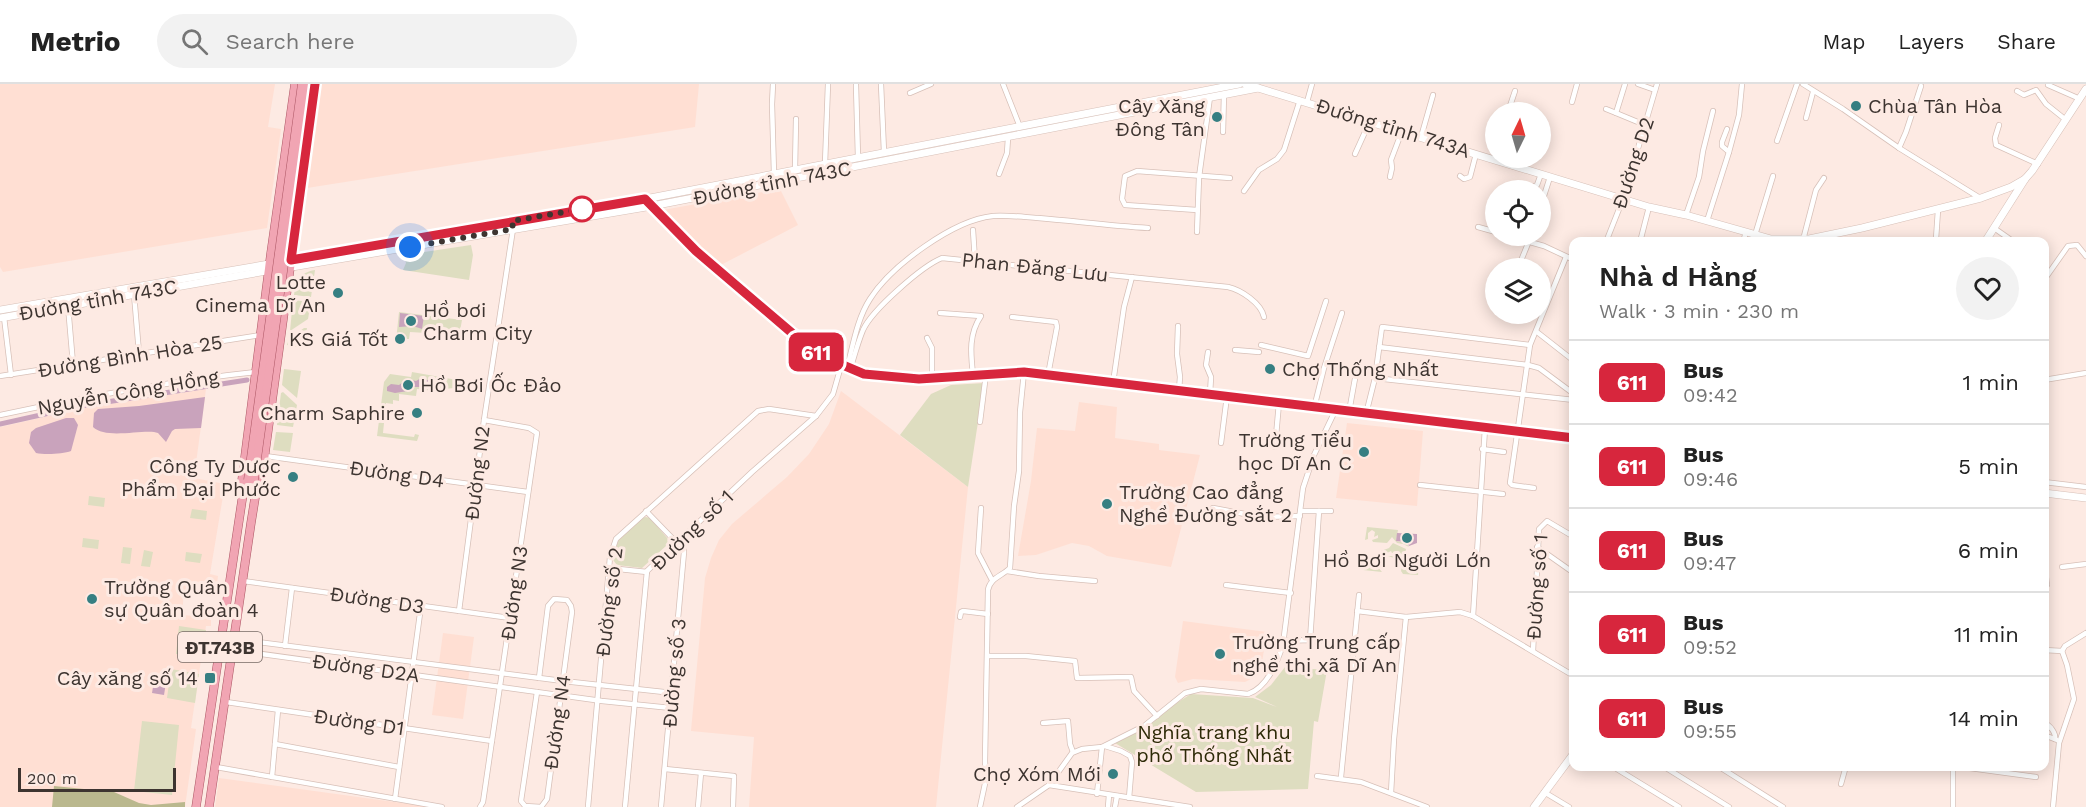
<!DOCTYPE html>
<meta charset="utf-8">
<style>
body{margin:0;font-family:"Work Sans",sans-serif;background:#f2f2f2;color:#222;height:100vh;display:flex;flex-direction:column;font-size:22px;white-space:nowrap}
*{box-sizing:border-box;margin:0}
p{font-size:20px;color:#767676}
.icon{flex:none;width:33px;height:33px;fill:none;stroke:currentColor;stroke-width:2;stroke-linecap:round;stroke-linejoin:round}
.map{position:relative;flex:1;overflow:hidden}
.drawer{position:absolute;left:1569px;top:153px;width:480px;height:534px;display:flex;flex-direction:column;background:#fff;border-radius:12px;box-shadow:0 3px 15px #0003}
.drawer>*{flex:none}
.badge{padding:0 12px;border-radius:9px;font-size:21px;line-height:39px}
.needle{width:39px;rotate:5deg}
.tools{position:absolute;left:1485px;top:18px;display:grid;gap:12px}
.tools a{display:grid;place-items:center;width:66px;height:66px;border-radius:50%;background:#fff;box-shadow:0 3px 15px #0003;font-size:30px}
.scale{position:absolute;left:18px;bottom:15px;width:158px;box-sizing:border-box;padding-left:6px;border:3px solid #3d3430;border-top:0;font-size:16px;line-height:21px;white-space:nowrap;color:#3d3430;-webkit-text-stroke:4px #fdeae3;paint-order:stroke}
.you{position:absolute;width:30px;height:30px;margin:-15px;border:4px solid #fff;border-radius:50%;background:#1a73e8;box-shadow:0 0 0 9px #1a73e833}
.map>.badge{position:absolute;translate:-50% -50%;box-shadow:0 0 0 3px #fff}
.round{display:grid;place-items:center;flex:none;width:63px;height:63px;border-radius:32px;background:#f2f2f2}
.summary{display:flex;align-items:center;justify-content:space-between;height:102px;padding:0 30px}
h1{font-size:28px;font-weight:600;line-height:45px}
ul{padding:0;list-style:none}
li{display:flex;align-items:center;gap:18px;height:84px;padding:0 30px;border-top:2px solid #e0e0e0}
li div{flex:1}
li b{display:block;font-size:22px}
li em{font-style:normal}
li .badge{min-width:66px;font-weight:700;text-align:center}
header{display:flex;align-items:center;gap:36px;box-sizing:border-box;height:84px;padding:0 30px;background:#fff;border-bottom:2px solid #e0e0e0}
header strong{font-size:28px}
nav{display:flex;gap:33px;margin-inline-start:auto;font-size:21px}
.search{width:420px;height:54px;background:#f2f2f2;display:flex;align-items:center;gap:15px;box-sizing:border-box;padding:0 21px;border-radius:33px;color:#767676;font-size:22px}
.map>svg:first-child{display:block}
.built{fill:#ffdfd3}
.green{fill:#deddc0}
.forest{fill:#bab88e}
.water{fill:#c9a3bc}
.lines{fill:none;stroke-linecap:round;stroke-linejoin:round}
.canal{stroke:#c9a3bc;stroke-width:5}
.street-casing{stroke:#d7c0b8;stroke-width:6}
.secondary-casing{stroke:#d7c0b8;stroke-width:8}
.primary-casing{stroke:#ac5664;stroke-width:9}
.street{stroke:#fff;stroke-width:4.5}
.secondary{stroke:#fff;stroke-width:7}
.primary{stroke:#f1a5b3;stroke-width:8}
.primary-bridge-casing{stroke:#ac5664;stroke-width:9;stroke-linecap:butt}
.primary-bridge{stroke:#f1a5b3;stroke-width:8}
.line-casing{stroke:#fff;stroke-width:14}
.line{stroke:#d7263d;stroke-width:9}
.walk{stroke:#3d3430;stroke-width:6;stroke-dasharray:0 10.8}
.poi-dot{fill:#367f82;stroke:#fdeae3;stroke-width:2}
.stop-dot{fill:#fff;stroke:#d7263d;stroke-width:3}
.labels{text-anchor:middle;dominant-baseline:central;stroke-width:6;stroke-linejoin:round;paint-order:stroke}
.shield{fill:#fdeae3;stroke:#776b66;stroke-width:1.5}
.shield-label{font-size:18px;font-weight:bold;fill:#3d3430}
.poi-label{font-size:20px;fill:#3d3430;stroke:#fdeae3;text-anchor:end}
.street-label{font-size:20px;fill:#3d3430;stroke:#fdeae3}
.park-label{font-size:20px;fill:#2d2a07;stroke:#fdeae3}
</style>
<header>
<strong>Metrio</strong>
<div class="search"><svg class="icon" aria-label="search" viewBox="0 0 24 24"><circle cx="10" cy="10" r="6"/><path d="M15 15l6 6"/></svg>Search here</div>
<nav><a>Map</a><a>Layers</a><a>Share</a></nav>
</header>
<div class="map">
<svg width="2086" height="723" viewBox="0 0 2086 723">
<rect width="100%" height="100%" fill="#fdeae3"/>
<g class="built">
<path d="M0,0H275L268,43L281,45L267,144L3,188L0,183Z"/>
<path d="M321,0H699L695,43L307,104Z"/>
<path d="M780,105L798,141L715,184L663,126Z"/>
<path d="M206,305L194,394L225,400L210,490L218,492L216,507L210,510L184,507L182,531L208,533L211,536V542H206L191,644L196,645L185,723H0V343L84,324Z"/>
<path d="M841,307L968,403L936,723H749L754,653L691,647L705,494L711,474L719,456L732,440L787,393L809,370L829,340Z"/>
<path d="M1079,318L1117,323L1115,354L1159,360V366L1200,371L1171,483L1107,472L1089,462L1072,459L1036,471L1018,472L1031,397L1037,344L1075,347Z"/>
<path d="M1347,339L1423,347L1417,422L1336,414Z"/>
<path d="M1183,537L1267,548L1261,584L1255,593L1245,598L1193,595L1178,599L1175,593Z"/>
<path d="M443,549L474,553L463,635L432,631Z"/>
<path d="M219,694L431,723H215Z"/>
</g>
<g class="green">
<path d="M471,161L473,171L469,196L403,186L406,179L404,171Z"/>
<path d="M315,186L311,213L294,211C296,196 299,189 315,186Z"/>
<path d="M293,216L311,218L308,235L290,247Z"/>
<path d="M399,228L462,236L460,247L427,243L426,249L410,248L409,255H403V258L396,257Z"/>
<path d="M304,244H307L303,264L287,261L289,255Z"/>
<path d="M284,285L301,287L297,314L282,301Z"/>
<path d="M412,288L457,296L454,304L444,305V308L417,305L416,312L399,310V317L393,316V320L386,319L383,349L414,353L415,350L419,351L417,357L377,352L384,298L390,290L411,293Z"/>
<path d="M984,299L968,403L900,351L931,310L951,301Z"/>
<path d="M283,308L297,321L293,343L277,341L281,309Z"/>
<path d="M276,348L293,349L290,368L273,366Z"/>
<path d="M89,412L105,414L104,423L88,421Z"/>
<path d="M192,425L207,427L206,436L190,434Z"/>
<path d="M646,433L650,434L668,455L667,461L642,484L617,481L613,476L618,457L642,434Z"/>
<path d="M1367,443L1398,446L1396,457L1406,459L1409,463L1403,460L1397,459L1392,453L1387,459L1373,458L1372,456L1378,454V451L1374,453L1375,448L1372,446L1368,449V455L1365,456Z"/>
<path d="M83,454L99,456L98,465L82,463Z"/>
<path d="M1393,459L1406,465L1405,470L1408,474H1401L1396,468L1392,469L1391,467L1385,470L1381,467L1389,464Z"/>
<path d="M123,463L132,464L130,480L121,479Z"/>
<path d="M144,466L153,468L150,483L141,482Z"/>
<path d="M1364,467L1369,472L1364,477V484L1371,480L1370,474L1382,488L1363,486Z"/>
<path d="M186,468L202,470L200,479L185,477Z"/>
<path d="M1388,472H1396L1400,478L1405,477L1409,489L1412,485V478L1419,476L1418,491L1403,490L1401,487L1402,482L1400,478L1397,481L1395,480L1398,477L1397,475Z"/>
<path d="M179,542L206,546L202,573L176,570Z"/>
<path d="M1285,583L1327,586L1318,638L1314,637L1308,705L1196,708L1115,659L1154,637L1170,623L1191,610L1253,614L1277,623L1255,613L1271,601Z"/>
<path d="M171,585L199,590L195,619L167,614Z"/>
<path d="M142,637L179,641L172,711L134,707Z"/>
</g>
<path class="forest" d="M54,702L114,708L139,719L151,721L185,718V723H52Z"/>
<g class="water">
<path d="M400,229L424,232L422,245L413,242L399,243Z"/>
<path d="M423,293L429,297L425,303H414L408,307L395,309L387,307V303L391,300L399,301L407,295L416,297Z"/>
<path d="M205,313L201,344L175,345L172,347L166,358L158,349L154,348C139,346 105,355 93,343L94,329L98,325L139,322Z"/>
<path d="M66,334H74L78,341L71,367C63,370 45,371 36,369L29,359L31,348L36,344Z"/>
<path d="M1397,449L1417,450V459L1409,462L1406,458L1396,457Z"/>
<path d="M155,590L167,592L164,611L152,609Z"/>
</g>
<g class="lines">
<path class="canal" d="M0,340L81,322L247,296"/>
<g class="street-casing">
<g id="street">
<path d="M773,0L772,20L774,90"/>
<path d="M881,0L884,68"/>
<path d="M1003,0L1020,43"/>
<path d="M1625,0L1616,29L1645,41"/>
<path d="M1638,0L1655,6"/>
<path d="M1803,0L1843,25L1899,64L1980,114"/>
<path d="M856,1L858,74"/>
<path d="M2048,1L2080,15"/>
<path d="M2017,7L2024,11L2036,6L2046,20L2066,36"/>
<path d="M910,9L931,0"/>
<path d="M1307,18L1312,0"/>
<path d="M1572,18L1577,0"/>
<path d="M1606,25L1616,29"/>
<path d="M1508,28L1515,7"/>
<path d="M1806,34L1813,8"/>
<path d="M1999,41L1995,54L1996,61L2038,80"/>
<path d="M1223,48L1224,10"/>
<path d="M1421,53L1433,11"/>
<path d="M1777,57L1797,0"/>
<path d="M1899,64L1906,48L1921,2"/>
<path d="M1729,68L1739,31L1742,0"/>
<path d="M1355,70L1370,37"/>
<path d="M825,80L828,0"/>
<path d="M795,86L796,35"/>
<path d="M999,90L1007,69L1008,54"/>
<path d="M1460,92L1464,95L1470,93L1476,70"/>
<path d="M1390,93L1392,84L1391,76L1402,47"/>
<path d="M1527,106L1537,101L1541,90"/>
<path d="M1244,107L1259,86L1277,75L1284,66L1300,16"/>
<path d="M1541,121L1550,93"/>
<path d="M1197,126L1125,121L1122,115L1125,92L1137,87L1230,94"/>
<path d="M1686,131L1699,93L1703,67L1713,27"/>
<path d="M1707,137L1729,68L1722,62V58L1727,45"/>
<path d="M1478,143L1496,148"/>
<path d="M1994,144L2014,158"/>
<path d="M973,146L975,177"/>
<path d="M1197,148L1199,93L1210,13"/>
<path d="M1755,151L1773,92"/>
<path d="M1508,152L1544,162L1574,176"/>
<path d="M1936,155L1938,126"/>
<path d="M1803,156L1816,106L1824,94"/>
<path d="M1606,158L1623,115L1657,0"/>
<path d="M1640,158L1649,123"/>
<path d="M1743,158L1746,148"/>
<path d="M1518,184L1529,157"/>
<path d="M2044,196L2068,162L2077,161L2086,172"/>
<path d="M134,210L139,269"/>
<path d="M68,222L73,280"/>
<path d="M940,229L981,232C968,251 971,271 973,291"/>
<path d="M4,233L11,291"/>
<path d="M1012,233L1056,238L1057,243L1048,291"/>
<path d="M1178,242L1177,270L1180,293L1179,306"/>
<path d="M1537,248L1574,277"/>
<path d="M927,254L932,264V294"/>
<path d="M1261,261L1308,272L1326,217"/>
<path d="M1379,263L1528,281L1539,284L1574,310"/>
<path d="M1235,266L1259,268"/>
<path d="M1208,268L1206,281L1211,293L1210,310"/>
<path d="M847,284C853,261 857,235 870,215C891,182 953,136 993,132C1008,131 1023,133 1038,134C1075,137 1111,142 1148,144"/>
<path d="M850,286C854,273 858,258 863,246C872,226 922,182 942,174L1228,203C1241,206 1261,219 1264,233"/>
<path d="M0,292L261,251"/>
<path d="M1375,294L1574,316"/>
<path d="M2044,296L2086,289"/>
<path d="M1113,299L1124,223L1132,193"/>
<path d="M1314,324L1324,284L1342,229"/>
<path d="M1349,328L1356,289"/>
<path d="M1366,330L1375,294L1382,243L1530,261"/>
<path d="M0,331C85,313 169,297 256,288"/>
<path d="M980,338L986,290"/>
<path d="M1221,359L1227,312"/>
<path d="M1275,363L1279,319"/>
<path d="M1482,365L1504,368"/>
<path d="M265,372L528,408"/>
<path d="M2044,398L2086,403"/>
<path d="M1420,401L1503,410"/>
<path d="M1534,404L1512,401L1510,399L1530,261L1566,173"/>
<path d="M981,424L978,469L992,496"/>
<path d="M646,427L676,458L683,463L684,468L661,723"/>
<path d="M1301,427H1331"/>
<path d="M1214,436L1213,424L1261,433L1300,432"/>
<path d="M1537,463L1574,489"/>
<path d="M2044,478L2047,501"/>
<path d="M2062,483L2086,480"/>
<path d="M609,484L647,488"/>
<path d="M1007,487L1039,492L1095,497"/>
<path d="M243,497L510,534"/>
<path d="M1226,501L1291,509"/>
<path d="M459,527L484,336L513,145"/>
<path d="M1357,527L1406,533L1460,528L1473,532L1574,592"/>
<path d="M1473,532L1485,344"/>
<path d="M960,533L961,528L963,527L988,530"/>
<path d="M235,555L563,597L673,609"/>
<path d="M1310,556L1319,427"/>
<path d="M1283,557L1310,556L1354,560"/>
<path d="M285,562L292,504"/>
<path d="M233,566L602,617L671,624"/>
<path d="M2044,566L2062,567"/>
<path d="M1533,567L1539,445L1547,437L1574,453"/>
<path d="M2062,567L2065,562L2086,549"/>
<path d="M988,572H1026L1075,577L1077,594L1131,593L1134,607L1157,632"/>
<path d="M537,608L521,717L525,722L541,723L547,715L572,528L571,522L567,516L554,515L548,522L539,594"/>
<path d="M226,618L492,657"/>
<path d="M1043,639L1068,637L1070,660L1073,668"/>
<path d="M2044,639C2050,641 2056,649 2055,655"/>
<path d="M2044,651L2057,656"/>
<path d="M275,660L399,683"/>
<path d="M1105,662L1121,667L1130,672L1132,678L1129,714"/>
<path d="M1612,682L1679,723"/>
<path d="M1663,682L1729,723"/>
<path d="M1718,682L1783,723"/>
<path d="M1955,682L2036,693"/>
<path d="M216,683L442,723"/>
<path d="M665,685L734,692L733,723"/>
<path d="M1317,692L1361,698L1427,723"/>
<path d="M272,693L278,626"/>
<path d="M1341,693L1359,511"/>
<path d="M1841,700L1846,682"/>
<path d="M1049,701L1190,723"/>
<path d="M1544,708L1569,723"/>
<path d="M1391,709L1394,655L1406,533"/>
<path d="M1097,710L1102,663"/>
<path d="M395,715L421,522"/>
<path d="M480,723L483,718L537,349L529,344L484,336"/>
<path d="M588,723L610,473L616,455L758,327L769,325L816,332"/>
<path d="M625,723L647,487L752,388L816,332L833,310L841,282"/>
<path d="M698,723L701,689"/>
<path d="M980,723L986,695L985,677L988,506C990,494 1002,492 1010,484L1014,422L1019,387L1020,328L1024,288"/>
<path d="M1017,723L1049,701L1072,669L1082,665L1102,663L1144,642L1185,609L1201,605L1248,610C1267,604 1278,577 1283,560L1303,404L1314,371L1335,327"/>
<path d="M1108,723L1109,711"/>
<path d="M1115,723L1117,712"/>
<path d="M1953,723V682"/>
<path d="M2053,723L2059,659L2074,615L2067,581L2062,567"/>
</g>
</g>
<g class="secondary-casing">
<g id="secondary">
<path d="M1245,0L1649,123L1686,131L1771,155H1809L1862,144L1981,114L2011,103L2025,95L2032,87L2086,5"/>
<path d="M650,120L696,167L792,249L824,273L864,290L919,295L1024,288L1574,355"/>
<path d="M1985,158L2025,95"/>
<path d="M286,177L645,115L1239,0"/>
<path d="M286,184L652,122L1258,4"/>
<path d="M0,226L275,179"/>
<path d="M0,234L272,186"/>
<path d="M2044,409L2086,414"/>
<path d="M1534,723L1574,669"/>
</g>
</g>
<g class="primary-casing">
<g id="primary">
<path d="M196,723L244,403L242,396L271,169L295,0"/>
<path d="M209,723L251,439L256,408L261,398L315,0"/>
</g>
</g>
<use href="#street" class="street"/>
<use href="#secondary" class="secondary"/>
<use href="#primary" class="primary"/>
<g class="primary-bridge-casing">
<g id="primary-bridge">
<path d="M248,396L302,0"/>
<path d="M254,396L309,0"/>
</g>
</g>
<use href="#primary-bridge" class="primary-bridge"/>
</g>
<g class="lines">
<g class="line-casing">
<path id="line" d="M315,0L291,176L645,115L696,167L792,249L824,273L864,290L919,295L1024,288L1574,354"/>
</g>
<use href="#line" class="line"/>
<path class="walk" d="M410,163L513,145L512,137L582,125"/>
</g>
<g class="poi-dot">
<circle cx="1856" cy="22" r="6"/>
<circle cx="1217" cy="33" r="6"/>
<circle cx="338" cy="209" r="6"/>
<circle cx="411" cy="237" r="6"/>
<circle cx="400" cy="255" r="6"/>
<circle cx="1270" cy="285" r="6"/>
<circle cx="408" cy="301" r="6"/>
<circle cx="417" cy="329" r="6"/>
<circle cx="1364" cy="368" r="6"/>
<circle cx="293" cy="393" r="6"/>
<circle cx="1107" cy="420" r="6"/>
<circle cx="1407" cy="454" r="6"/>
<circle cx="92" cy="515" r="6"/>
<circle cx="1220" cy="570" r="6"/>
<rect x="204" y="588" width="12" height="12" rx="3"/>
<circle cx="1113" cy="690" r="6"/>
</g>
<circle class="stop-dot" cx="582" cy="125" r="12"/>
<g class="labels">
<rect class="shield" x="178" y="548" width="84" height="30" rx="4.5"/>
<g class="shield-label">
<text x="220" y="563">ĐT.743B</text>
</g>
<g class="poi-label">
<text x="1205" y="22">Cây Xăng<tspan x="1205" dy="23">Đông Tân</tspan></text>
<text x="1868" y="22" text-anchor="start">Chùa Tân Hòa</text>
<text x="326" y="198">Lotte<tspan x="326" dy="23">Cinema Dĩ An</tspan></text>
<text x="423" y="226" text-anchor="start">Hồ bơi<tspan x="423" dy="23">Charm City</tspan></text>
<text x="388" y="255">KS Giá Tốt</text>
<text x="1282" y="285" text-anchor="start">Chợ Thống Nhất</text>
<text x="420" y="301" text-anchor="start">Hồ Bơi Ốc Đảo</text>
<text x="405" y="329">Charm Saphire</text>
<text x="1352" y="356">Trường Tiểu<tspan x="1352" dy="23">học Dĩ An C</tspan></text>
<text x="281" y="382">Công Ty Dược<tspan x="281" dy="23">Phẩm Đại Phước</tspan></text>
<text x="1119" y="408" text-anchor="start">Trường Cao đẳng<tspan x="1119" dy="23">Nghề Đường sắt 2</tspan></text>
<text x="1407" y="476" text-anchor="middle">Hồ Bơi Người Lớn</text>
<text x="104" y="503" text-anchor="start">Trường Quân<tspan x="104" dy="23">sự Quân đoàn 4</tspan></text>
<text x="1232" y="558" text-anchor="start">Trường Trung cấp<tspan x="1232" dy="23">nghề thị xã Dĩ An</tspan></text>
<text x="198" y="594">Cây xăng số 14</text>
<text x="1101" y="690">Chợ Xóm Mới</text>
</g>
<g class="street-label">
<text transform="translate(1393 44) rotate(17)">Đường tỉnh 743A</text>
<text transform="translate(1633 79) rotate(-72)">Đường D2</text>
<text transform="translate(772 99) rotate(-11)">Đường tỉnh 743C</text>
<text transform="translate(1035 183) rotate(6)">Phan Đăng Lưu</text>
<text transform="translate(98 216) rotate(-10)">Đường tỉnh 743C</text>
<text transform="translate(130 272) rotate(-9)">Đường Bình Hòa 25</text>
<text transform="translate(128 308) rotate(-10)">Nguyễn Công Hồng</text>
<text transform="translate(477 389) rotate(-83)">Đường N2</text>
<text transform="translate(397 390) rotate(8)">Đường D4</text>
<text transform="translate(692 446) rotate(-44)">Đường số 1</text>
<text transform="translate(1537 503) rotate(-86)">Đường số 1</text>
<text transform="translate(514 509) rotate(-82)">Đường N3</text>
<text transform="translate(377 516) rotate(8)">Đường D3</text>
<text transform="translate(609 518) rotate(-83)">Đường số 2</text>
<text transform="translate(366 584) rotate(8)">Đường D2A</text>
<text transform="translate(674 589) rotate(-85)">Đường số 3</text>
<text transform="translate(359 638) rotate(8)">Đường D1</text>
<text transform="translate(557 638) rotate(-82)">Đường N4</text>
</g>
<g class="park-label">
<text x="1214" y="648">Nghĩa trang khu<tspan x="1214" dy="23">phố Thống Nhất</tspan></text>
</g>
</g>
</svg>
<div class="tools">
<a><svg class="needle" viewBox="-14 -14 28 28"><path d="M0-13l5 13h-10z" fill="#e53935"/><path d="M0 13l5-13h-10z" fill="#767676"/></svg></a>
<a><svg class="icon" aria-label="locate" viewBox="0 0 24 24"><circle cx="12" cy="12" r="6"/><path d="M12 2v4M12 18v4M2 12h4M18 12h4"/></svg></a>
<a><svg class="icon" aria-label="layers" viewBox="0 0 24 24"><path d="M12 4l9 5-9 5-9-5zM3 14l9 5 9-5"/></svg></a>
</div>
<div class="scale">200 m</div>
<div class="you" style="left:410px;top:163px"></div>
<b class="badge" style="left:816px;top:268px;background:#d7263d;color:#fff">611</b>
<section class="drawer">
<div class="summary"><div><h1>Nhà d Hằng</h1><p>Walk · 3 min · 230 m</p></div><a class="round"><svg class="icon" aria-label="heart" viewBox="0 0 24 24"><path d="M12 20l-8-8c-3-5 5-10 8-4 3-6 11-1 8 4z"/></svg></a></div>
<ul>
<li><span class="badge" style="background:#d7263d;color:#fff">611</span><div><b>Bus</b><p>09:42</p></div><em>1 min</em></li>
<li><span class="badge" style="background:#d7263d;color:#fff">611</span><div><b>Bus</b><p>09:46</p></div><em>5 min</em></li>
<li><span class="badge" style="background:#d7263d;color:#fff">611</span><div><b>Bus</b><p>09:47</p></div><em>6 min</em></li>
<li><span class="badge" style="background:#d7263d;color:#fff">611</span><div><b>Bus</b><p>09:52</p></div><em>11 min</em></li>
<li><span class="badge" style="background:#d7263d;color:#fff">611</span><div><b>Bus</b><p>09:55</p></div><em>14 min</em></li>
</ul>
</section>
</div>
